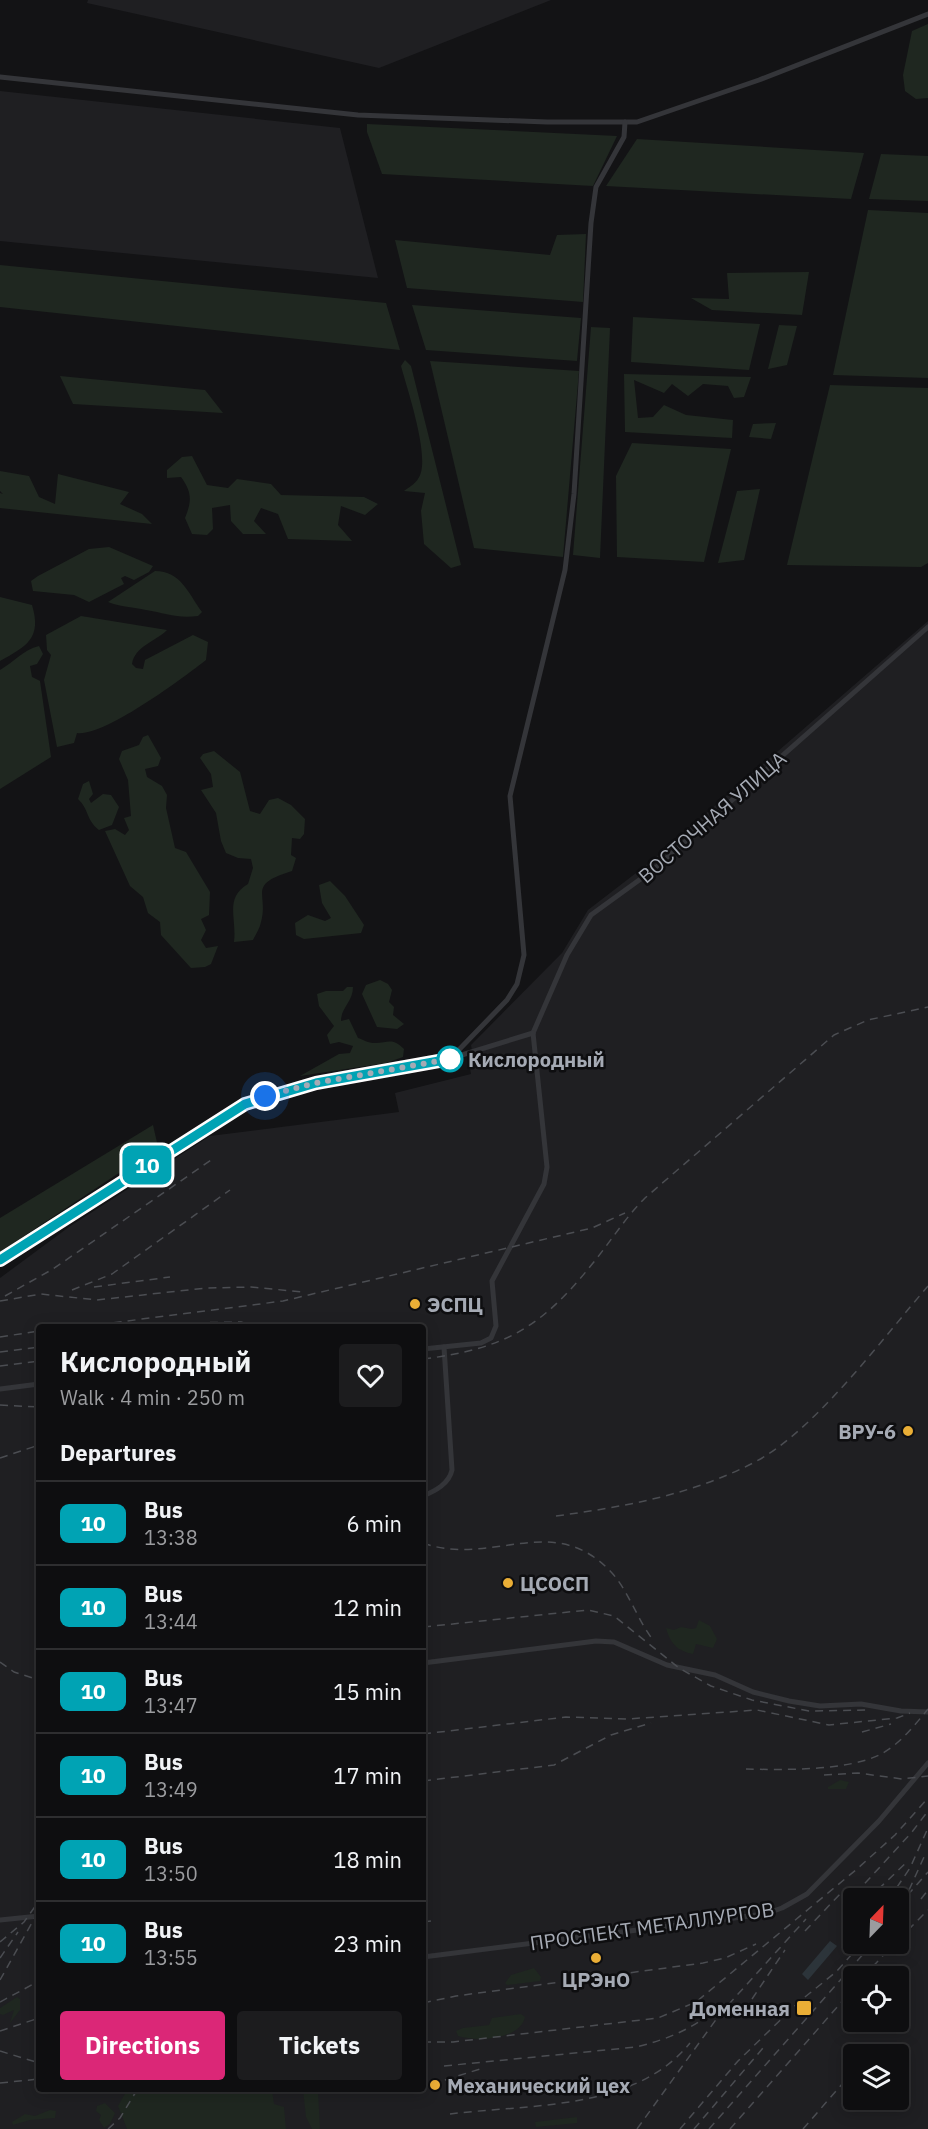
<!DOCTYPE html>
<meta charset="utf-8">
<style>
body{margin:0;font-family:"IBM Plex Sans",sans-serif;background:#1c1c1e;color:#f1f3f6;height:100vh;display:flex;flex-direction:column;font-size:22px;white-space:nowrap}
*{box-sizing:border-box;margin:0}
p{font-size:20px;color:#9b9c9f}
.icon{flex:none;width:33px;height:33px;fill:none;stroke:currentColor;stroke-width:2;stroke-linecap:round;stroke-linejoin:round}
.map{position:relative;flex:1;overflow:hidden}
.details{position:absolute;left:36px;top:1324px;width:390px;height:768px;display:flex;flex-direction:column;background:#0e0e10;border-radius:6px;box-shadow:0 3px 15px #0003,0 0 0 2px #2e2e30}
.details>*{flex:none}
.badge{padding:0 12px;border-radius:9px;font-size:21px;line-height:39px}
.needle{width:39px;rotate:23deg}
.buttons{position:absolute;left:843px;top:1888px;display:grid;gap:12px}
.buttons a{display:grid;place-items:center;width:66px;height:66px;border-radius:6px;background:#0e0e10;box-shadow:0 3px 15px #0003,0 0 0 2px #2e2e30;font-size:30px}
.you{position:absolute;width:30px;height:30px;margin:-15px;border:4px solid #fff;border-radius:50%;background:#1a73e8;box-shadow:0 0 0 9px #1a73e833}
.map>.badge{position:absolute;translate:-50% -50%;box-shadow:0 0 0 3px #fff}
h2{padding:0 24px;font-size:22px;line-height:54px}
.round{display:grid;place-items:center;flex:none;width:63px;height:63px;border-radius:6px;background:#1c1c1e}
.head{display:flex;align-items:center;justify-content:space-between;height:102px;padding:0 24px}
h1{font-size:28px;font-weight:800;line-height:45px}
.primary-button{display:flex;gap:12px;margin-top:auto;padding:12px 24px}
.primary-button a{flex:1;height:69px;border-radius:6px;background:#db2777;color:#fff;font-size:24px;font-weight:800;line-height:69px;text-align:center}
.primary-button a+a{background:#1c1c1e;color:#f1f3f6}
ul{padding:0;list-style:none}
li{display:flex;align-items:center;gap:18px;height:84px;padding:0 24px;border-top:2px solid #2e2e30}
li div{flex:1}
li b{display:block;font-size:22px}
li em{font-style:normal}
li .badge{min-width:66px;font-weight:700;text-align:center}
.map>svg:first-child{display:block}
.built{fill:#1f1f22;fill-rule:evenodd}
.green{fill:#1f2720}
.water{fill:#2c343a}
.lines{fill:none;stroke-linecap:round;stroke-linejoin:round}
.minor{stroke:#343539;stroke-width:5}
.tertiary{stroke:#343539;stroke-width:7}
.rail{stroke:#4b4d52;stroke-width:1.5;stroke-dasharray:8 6;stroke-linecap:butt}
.line-casing{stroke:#fff;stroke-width:14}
.line{stroke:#00a3b4;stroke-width:9}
.walk{stroke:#a5aab4;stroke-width:6;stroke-dasharray:0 10.8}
.stop-dot{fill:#fff;stroke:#00a3b4;stroke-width:3}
.poi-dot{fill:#eaae36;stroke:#0e0e10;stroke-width:2}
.labels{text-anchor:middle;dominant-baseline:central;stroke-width:5;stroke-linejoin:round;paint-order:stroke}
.street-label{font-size:20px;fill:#a5aab4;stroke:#0e0e10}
.stop-label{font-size:20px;font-weight:bold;fill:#a5aab4;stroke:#0e0e10;text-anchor:start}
.poi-label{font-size:20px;font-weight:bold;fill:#a5aab4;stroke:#0e0e10;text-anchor:start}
</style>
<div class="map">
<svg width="928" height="2129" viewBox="0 0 928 2129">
<rect width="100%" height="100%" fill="#131315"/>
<g class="built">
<path d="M88,0H551L379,68L87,3Z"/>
<path d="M0,91L340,128L378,278L0,241Z"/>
<path d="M928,621V2129H0V1278L69,1227L210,1136L399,1112L395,1093L471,1074L469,1063L474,1062L471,1045L562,953L588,910L649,863ZM39,1328H423V2090H39ZM854,1899H898V1944H854ZM854,1977H898V2022H854ZM854,2055H898V2100H854Z"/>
</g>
<g class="green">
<path d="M928,24V98L916,99L905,91L903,75L912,31Z"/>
<path d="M367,124L617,136L593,186L382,174L367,132Z"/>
<path d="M637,139L864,153L851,199L606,186Z"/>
<path d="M881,154L928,156V201L869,199Z"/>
<path d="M868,210L928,213V378L833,375Z"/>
<path d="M586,234L583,302L407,288L395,240L550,255L557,235Z"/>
<path d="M0,265L386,303L400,350L0,307Z"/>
<path d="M809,272L802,315L712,310L691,298L729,299L727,273Z"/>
<path d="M412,305L581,318L577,361L426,350Z"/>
<path d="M633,317L760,324L749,370L631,362Z"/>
<path d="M779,325L797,326L787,365L768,369Z"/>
<path d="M591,327L610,328L600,558L573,555Z"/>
<path d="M405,360L411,366L461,565L451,568L424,544L421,511L425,493L404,491C408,488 415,484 418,479C432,461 407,389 401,366Z"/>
<path d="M430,361L579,371L563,557L474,548Z"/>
<path d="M624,374L751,377L744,397L734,398L728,386L703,384L688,396L672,384L664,393L634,380L638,418L653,417L664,405L686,415L733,420L732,438L625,432Z"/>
<path d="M60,376L205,390L223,413L73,404Z"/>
<path d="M830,385L928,388V563L921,567L787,565Z"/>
<path d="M776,423L771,439L749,437L753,424Z"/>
<path d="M632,443L731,449L704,562L617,557L616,476Z"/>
<path d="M192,456L207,485L228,488L237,479L271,484L281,495L364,497L378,504L365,515L341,506L338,525L352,541L288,539L278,514L261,508L254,521L266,534H243L231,521L230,505L212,508L213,529L207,535L192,534L185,518C192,501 192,492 181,477L167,478V470L182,457Z"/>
<path d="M0,471L29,476L39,497L55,504L58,474L129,492L120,504L142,514L152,524L0,508V493L3,494L0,491Z"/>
<path d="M760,489L744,560L718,563L737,491Z"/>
<path d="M109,547L153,566L149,572L134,580L125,576L121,578L124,584L89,602L74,595L33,591L31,581L38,576L89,549Z"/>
<path d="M155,571C181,571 188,593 202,612L198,616C178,619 165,613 146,610C133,607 121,607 108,602Z"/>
<path d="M0,597L32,605C42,638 27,646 0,661Z"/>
<path d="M81,616L167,630C155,642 135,646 132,664L136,668L143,669L145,660L193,635L208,642L206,660C183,678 104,737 77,733L74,743L57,747L44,680L51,655L47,650L46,635Z"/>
<path d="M39,646L43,654L37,664L30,666L32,677L40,681L51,757L0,789V670C14,662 23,650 39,646Z"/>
<path d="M148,735L161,758L158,766L145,769L147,777L162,786L167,795L166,808L175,848L186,852L210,892L209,915L201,919L206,930L201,940L206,948L218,946L211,964L205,967L191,968L161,935L160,922L148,913L143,897L130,886L105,831L115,829L125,835L129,830L124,818L131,816L128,780L119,759L122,751L139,745L143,737Z"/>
<path d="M214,751L240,772L250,811L260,814L269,800L278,798L291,805L305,819L304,834L300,839L292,838L291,855L296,858L292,871C246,885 269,893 261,922C260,928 256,934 253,940L234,942C237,918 224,898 248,884L253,868L251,859L238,858L226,853L221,841L216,813L201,790L213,787L211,774L200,758L203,754Z"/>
<path d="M89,781L93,794L89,799L91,803L103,794L111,795L119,807L112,825L99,830C86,820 89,809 78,799L83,784Z"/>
<path d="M330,881L345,896L364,925L361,933L304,939L296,935L295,923L308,915L325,921L331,918L322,903L319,885Z"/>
<path d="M380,980L388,984L392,990L389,1002L394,1007L393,1015L404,1024L397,1029L377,1027L362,994L366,985Z"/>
<path d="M347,987H353C353,1002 341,1007 341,1021L349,1019L358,1038C362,1039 368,1043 373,1043C387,1044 391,1036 404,1049L403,1057L386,1063L300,1076L339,1054L350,1053L353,1046L339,1042L330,1044L327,1035L334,1026L319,1006L317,994L326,991H343Z"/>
<path d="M153,1125L158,1147L0,1252V1218Z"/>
<path d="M699,1620L710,1626L717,1639L713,1648L696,1644L693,1654C677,1651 670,1643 666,1628L674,1630L681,1627L692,1629L696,1628Z"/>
<path d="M840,1780L849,1782L846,1789H828V1787Z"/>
<path d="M534,1968L541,1977L540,1981L507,1985L505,1983L511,1975Z"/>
<path d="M17,1997L20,1999V2010L10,2023L14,2010L3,2015L0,2014V2008Z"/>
<path d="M521,2014L525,2017C520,2040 477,2042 458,2036L456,2031L463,2028L489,2025L492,2018Z"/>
<path d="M127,2090H272L274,2104L284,2107L286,2129H127L118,2106Z"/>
<path d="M303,2090H318L320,2129H312L306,2117Z"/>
<path d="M105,2103L115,2113L110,2124L104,2128L99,2120L101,2115L96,2111L97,2106Z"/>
<path d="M50,2110L56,2111L55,2118L30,2120L13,2125L12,2122L25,2114L35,2116Z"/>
<path d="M577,2117V2123L536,2127L535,2122Z"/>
</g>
<path class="water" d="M830,1941L837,1946L808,1980L802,1974Z"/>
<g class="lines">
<g class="minor">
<path d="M0,77L358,115L547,122H637L759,80L928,14"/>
<path d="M533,1033L567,955L591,915L653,870L928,627"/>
<path d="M452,1058L533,1033"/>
<path d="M450,1059L507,1000L517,984L524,955L510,796L565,570L574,494L591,223L596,187L624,137L625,122"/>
<path d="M423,1349L481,1343L491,1338L496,1326L492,1281L544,1184L547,1167L533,1033"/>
<path d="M0,1389L39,1384"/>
<path d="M423,1496C435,1491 449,1484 452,1470L444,1347"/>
<path d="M423,1663L596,1641L614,1642L667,1665L715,1675L753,1692L789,1701L820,1706L861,1704L901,1711L928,1712"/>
<path d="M0,1920L39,1916"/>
<path d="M423,1957L765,1914L782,1908L807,1894L879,1821L928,1763"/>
</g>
<path class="tertiary" d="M0,1260L245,1104L316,1083L450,1059"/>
<g class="rail">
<path d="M94,1287L170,1277"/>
<path d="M72,1290L112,1274L230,1190"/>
<path d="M5,1296L53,1269L214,1158"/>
<path d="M0,1301L41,1294L97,1300L206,1288L251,1287L303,1292"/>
<path d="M182,1323L241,1322L260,1328"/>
<path d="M72,1328L283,1301L592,1228L625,1213"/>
<path d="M0,1337L39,1331"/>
<path d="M0,1352L39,1347"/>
<path d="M423,1359C505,1349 542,1327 593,1263C611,1241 625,1218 645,1198L834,1035L868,1020L928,1007"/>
<path d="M0,1366L39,1361"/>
<path d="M0,1405L39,1407"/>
<path d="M0,1458L39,1445"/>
<path d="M556,1516C623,1507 691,1495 753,1463C814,1432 882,1339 928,1286"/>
<path d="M423,1543C492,1568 553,1509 612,1573C629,1592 637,1619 653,1640"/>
<path d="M423,1627L588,1610L614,1616L679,1668L711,1686L752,1700L809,1711L870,1710"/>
<path d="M0,1662L14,1672L39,1680"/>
<path d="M862,1732L891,1724"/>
<path d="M423,1734L566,1717L627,1719L757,1710L829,1725L897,1718L910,1713"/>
<path d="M746,1769C782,1770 849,1771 881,1754C900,1744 914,1726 928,1709"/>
<path d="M824,1775L858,1773L902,1779L928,1776"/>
<path d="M423,1781L554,1765L611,1735L651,1723"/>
<path d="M909,1890L924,1857"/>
<path d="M868,1899L908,1861"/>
<path d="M889,1899L910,1868L928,1828"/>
<path d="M921,1899L928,1890"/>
<path d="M846,1904L912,1832L928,1811"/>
<path d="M898,1906L928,1872"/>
<path d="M853,1912H854"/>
<path d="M423,1922L431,1921"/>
<path d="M805,1931L840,1894"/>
<path d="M898,1940L928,1910"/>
<path d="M0,1942L24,1922L39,1901"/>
<path d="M0,1958L18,1932"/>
<path d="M863,1977L894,1944"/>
<path d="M0,1980L39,1910"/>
<path d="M752,1999L785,1950"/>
<path d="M36,2001L39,2000"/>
<path d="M0,2002L39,1981"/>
<path d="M423,2003L456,1996L703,1963L725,1958L756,1944"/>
<path d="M0,2031L39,2018"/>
<path d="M423,2042H453L658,2018L696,2002L857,1869L895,1835L928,1798"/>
<path d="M0,2051L39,2063"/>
<path d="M444,2066L636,2047C669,2039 695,2028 721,2005"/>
<path d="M445,2080L480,2069"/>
<path d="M0,2083L39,2079"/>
<path d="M450,2114C529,2104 635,2111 690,2043"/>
<path d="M108,2129L120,2118L137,2090"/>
<path d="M637,2129L720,2014L806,1919"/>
<path d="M680,2129L738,2061L800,2001L836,1972L861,1944"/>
<path d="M694,2129L763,2048"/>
<path d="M709,2129L872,1944"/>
<path d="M730,2129L854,1988"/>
<path d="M803,2129L843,2083"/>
</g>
</g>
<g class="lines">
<g class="line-casing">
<path id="line" d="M0,1260L245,1104L316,1083L450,1059"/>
</g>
<use href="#line" class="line"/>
<path class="walk" d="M265,1096L316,1083L450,1059"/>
</g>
<circle class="stop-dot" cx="450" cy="1059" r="12"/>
<g class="poi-dot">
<circle cx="415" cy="1304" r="6"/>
<circle cx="908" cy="1431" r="6"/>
<circle cx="508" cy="1583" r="6"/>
<circle cx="596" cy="1958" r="6"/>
<rect x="796" y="2000" width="16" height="16" rx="3"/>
<circle cx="435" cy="2085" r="6"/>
</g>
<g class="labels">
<g class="street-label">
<text transform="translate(712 817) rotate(-41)">ВОСТОЧНАЯ УЛИЦА</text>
<text transform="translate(652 1926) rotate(-8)">ПРОСПЕКТ МЕТАЛЛУРГОВ</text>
</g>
<g class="stop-label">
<text x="468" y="1059">Кислородный</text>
</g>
<g class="poi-label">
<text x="427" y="1304">ЭСПЦ</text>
<text x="896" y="1431" text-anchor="end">ВРУ-6</text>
<text x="520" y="1583">ЦСОСП</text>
<text x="596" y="1979" text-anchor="middle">ЦРЭнО</text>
<text x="790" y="2008" text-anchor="end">Доменная</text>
<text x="447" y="2085">Механический цех</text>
</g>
</g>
</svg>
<div class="buttons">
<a><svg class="needle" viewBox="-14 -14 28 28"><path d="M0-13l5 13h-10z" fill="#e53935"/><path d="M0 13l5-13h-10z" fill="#9b9c9f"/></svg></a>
<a><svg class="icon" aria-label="locate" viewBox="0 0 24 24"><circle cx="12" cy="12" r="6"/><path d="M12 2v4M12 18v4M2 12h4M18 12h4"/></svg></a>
<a><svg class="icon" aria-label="layers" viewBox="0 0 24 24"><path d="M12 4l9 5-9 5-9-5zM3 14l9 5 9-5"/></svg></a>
</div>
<div class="you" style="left:265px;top:1096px"></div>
<b class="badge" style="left:147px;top:1165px;background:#00a3b4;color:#fff">10</b>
<section class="details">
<div class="head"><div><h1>Кислородный</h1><p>Walk · 4 min · 250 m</p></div><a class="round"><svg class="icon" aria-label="heart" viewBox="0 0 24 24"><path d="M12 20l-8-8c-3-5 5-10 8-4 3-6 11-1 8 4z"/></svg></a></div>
<h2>Departures</h2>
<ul>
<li><span class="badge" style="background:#00a3b4;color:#fff">10</span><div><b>Bus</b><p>13:38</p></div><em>6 min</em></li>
<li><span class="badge" style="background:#00a3b4;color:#fff">10</span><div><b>Bus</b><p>13:44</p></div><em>12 min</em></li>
<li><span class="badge" style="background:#00a3b4;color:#fff">10</span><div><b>Bus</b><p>13:47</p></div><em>15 min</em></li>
<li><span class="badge" style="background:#00a3b4;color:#fff">10</span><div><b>Bus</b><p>13:49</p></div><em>17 min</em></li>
<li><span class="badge" style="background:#00a3b4;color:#fff">10</span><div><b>Bus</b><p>13:50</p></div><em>18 min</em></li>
<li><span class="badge" style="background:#00a3b4;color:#fff">10</span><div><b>Bus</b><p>13:55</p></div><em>23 min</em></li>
</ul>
<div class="primary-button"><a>Directions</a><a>Tickets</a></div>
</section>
</div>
